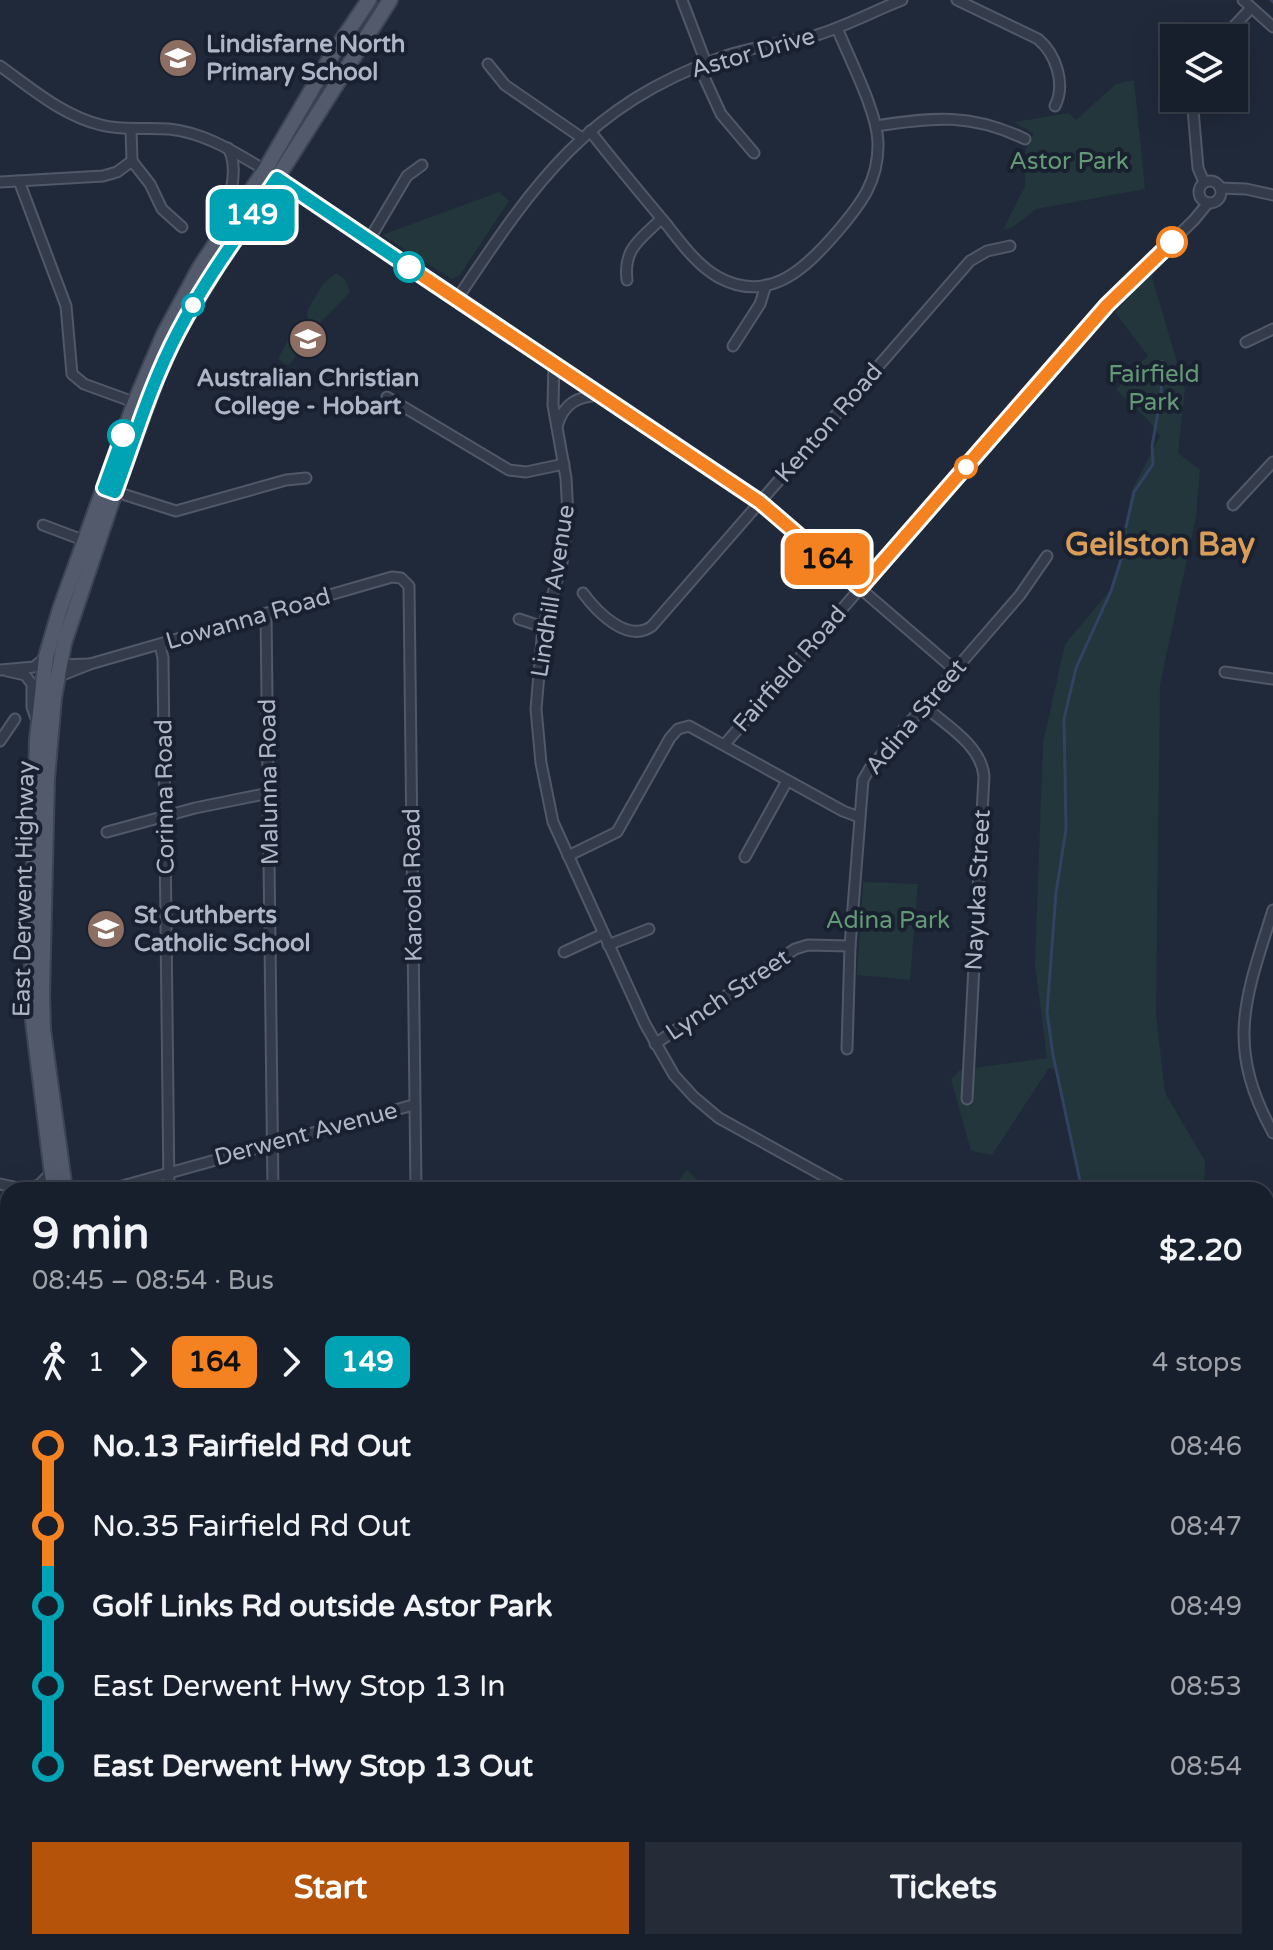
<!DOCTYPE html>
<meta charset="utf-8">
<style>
body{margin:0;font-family:"Varela Round",sans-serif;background:#252c38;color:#f1f3f6;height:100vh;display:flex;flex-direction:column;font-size:30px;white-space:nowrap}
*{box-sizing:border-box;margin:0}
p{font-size:26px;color:#9fa2a9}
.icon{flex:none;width:44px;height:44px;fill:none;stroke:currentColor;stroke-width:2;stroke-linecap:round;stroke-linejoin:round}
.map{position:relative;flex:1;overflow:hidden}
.drawer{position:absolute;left:0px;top:1182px;width:1274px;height:768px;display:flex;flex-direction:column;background:#181f2c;border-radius:24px 24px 0 0;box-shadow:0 8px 32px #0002,0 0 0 2px #363d48}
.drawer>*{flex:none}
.badge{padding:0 16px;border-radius:12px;font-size:28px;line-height:52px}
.controls{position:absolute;left:1160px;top:24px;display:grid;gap:16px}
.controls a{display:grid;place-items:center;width:88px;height:88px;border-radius:0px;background:#181f2c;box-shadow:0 8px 32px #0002,0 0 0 2px #363d48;font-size:40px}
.map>.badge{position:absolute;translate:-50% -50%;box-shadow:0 0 0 4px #fff}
.legs{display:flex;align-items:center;gap:12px;height:88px;padding:0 32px;font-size:26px}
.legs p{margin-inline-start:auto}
.head{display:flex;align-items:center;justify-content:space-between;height:136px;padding:0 32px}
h1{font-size:44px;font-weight:700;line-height:60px}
.button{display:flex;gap:16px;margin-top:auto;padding:16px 32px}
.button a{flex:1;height:92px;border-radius:0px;background:#b45309;color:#fff;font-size:32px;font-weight:700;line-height:92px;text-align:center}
.button a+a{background:#252c38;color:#f1f3f6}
ul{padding:0 32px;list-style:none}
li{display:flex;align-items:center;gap:28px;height:80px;font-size:30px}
li i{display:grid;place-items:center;width:12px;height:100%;margin:0 10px;background:currentColor}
li i::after{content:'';width:20px;height:20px;margin:-10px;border:6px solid;border-radius:50%;background:#181f2c}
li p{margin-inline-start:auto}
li:first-child i{background:linear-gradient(#0000 50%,currentColor 0)}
li:last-child i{background:linear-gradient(currentColor 50%,#0000 0)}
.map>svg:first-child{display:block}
.green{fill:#22363b}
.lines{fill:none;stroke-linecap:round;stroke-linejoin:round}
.stream{stroke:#324263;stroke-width:3}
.street-casing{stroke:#515868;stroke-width:13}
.primary-casing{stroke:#3d4454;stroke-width:18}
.street{stroke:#343b4b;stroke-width:9}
.primary{stroke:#525a6b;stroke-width:14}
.line-1-casing{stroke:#fff;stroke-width:18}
.line-2-casing{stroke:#fff;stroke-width:18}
.line-1{stroke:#f58220;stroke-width:12}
.line-2{stroke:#00a3b4;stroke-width:12}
.stop-1-dot{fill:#fff;stroke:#f58220;stroke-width:4}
.stop-2-dot{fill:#fff;stroke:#00a3b4;stroke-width:4}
.labels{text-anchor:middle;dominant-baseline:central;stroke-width:8;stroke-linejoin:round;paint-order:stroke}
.poi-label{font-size:24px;font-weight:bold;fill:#aeb5c7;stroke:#19202f;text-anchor:start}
.street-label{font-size:24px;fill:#aeb5c7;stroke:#19202f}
.park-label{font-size:24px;fill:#649976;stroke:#19202f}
.district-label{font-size:32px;font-weight:bold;fill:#d99d57;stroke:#19202f}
</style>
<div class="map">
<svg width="1273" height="1950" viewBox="0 0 1273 1950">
<rect width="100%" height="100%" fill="#20293a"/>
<g class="green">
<path d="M1134,80L1145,189L1036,209L1013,227L1003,230L1025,186L1026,149L1034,134L1014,122L1069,113L1076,120L1116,84Z"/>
<path d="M499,192L509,201L459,276L452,279L382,235Z"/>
<path d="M336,273L344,278L350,292L319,324L315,325L308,320L307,311L323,284Z"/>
<path d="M1151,274L1185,389L1178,453L1200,470L1196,517L1160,685L1156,1014L1165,1093L1205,1161L1204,1190H1081L1056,1070L1049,1068L992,1155L971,1151L951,1079L960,1070L1047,1058L1035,964L1043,743L1065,644L1114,586L1132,490L1160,436L1148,420L1116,390L1129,373L1148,356L1115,312Z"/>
<path d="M289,338L302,347L290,364L286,365L278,359Z"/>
<path d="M863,882L918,884L910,980L857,975Z"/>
<path d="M687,1170L709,1190H670Z"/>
<path d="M1266,1303L1273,1309V1811L1266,1801Z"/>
<path d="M1273,1866V1950H1241L1249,1942H1266V1879Z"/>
</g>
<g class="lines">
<g class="stream">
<path d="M1271,0L1273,2"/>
<path d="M1126,527L1134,492L1153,464L1152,446L1161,396L1162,361"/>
<path d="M1082,1190L1053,1055L1047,1012L1056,893L1066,829L1064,719L1076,668L1111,591L1125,547V531"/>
</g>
<g class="street-casing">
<g id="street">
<path d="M682,0L706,63"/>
<path d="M957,0L1038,39C1056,54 1066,84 1055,106"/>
<path d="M1243,0L1273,27"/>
<path d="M1223,38L1251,8"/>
<path d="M488,64L505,85L582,138"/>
<path d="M0,66C31,88 63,116 101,125C123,131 146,127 169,129C206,133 234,152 265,170L760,502L955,670"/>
<path d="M699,66L721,114L754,153"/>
<path d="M1192,98L1198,168L1204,182"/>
<path d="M876,126C934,117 971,113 1025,139"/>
<path d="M131,129L132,161L150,184L162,209L182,227"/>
<path d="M590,131C615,163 641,194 667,225C682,244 697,265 718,277C769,305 806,268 837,232C861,204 879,181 878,142C877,111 849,58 837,28"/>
<circle cx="1210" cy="192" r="11"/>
<path d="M19,181L66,306L72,374L84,384L139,404"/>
<path d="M0,182L103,176L117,172L132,161"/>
<path d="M1220,188L1246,189L1273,195"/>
<path d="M219,234C225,208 242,172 228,148"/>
<path d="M369,240L407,176L422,165"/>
<path d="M627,280C623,248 641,239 661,219"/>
<path d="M457,299C534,184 585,106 722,57C753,46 786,43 817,35C846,26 874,11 902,0"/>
<path d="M1246,342L1273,329"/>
<path d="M733,346L760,304L766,285"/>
<path d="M554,363L553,405L566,478L568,516L562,563L543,627L536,709L541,763L553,822L645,1024L674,1075L694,1097L719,1118L849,1190"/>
<path d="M387,397L509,470L526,472L564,464"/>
<path d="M557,427C563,403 578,396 601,395"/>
<path d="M113,491L176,511L286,480L306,478"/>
<path d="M1233,505L1273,462"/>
<path d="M43,525L88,542"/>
<path d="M583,593C597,612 628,644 652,626L970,261L987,251L1010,246"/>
<path d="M266,614L273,1190"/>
<path d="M519,619L543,627"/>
<path d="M160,645L163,658L169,1190"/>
<path d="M58,665L90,664"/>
<path d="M0,670L34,667L45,658"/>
<path d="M7,671L25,675L32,684V707L37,721"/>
<path d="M1225,672L1273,679"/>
<path d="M54,673L65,674L90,664L392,577L401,578L409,586L416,1190"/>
<path d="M924,706C946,725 981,745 984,776L967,1099"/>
<path d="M0,741L15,719"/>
<path d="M725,744L1098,314L1194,220L1208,203"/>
<path d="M107,832L195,808L269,793"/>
<path d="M568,856L617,832L670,738L678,729L689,726L843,811L859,817"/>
<path d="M745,857L787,781"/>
<path d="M1273,910C1245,999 1225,1045 1273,1133"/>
<path d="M608,945L649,929"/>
<path d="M564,952L603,934"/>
<path d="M655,1044L795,949L808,945L850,946"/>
<path d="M847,1049L850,946L863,780L870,768L1020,595L1047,556"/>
<path d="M0,1184L28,1190"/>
<path d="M25,1189L39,1185L52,1172"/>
<path d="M108,1190L413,1105"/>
<path d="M0,1251L8,1244"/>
<path d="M0,1437L8,1441"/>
<path d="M0,1629L8,1626"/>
<path d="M0,1882L6,1950"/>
<path d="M416,1942L420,1950"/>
<path d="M648,1942L653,1950"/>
<path d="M893,1942L896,1950"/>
<path d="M1031,1942V1950"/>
<path d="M618,1950L622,1942"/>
</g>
</g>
<g class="primary-casing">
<g id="primary">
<path d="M54,1190L31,1005L37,740L46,657L60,609L135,402L164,334L200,267L265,170L332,55L369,0"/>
<path d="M65,1190L43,1030L42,994L47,779L54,698L64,643L115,492L157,378L177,333L217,267L277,178L390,0"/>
<path d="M171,1942L172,1950"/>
<path d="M185,1942L186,1950"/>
</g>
</g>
<use href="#street" class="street"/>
<use href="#primary" class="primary"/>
</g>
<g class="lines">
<g class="line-1-casing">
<path id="line-1" d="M409,267L760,502L860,588L1107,305L1172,242"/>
</g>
<g class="line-2-casing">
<path id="line-2" d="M123,435L104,488L115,492C135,438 151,383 178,332C206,278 243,229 277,178L409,267"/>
</g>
<use href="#line-1" class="line-1"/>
<use href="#line-2" class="line-2"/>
</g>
<defs>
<g id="school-disc" transform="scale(2)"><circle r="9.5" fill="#8d6e63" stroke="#19202f"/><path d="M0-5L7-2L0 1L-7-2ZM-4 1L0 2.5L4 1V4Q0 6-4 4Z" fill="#fff"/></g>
</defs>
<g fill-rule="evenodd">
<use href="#school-disc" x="178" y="58"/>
<use href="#school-disc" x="308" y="339"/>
<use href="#school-disc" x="106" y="929"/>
</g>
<g class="stop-1-dot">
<circle cx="1172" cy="242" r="14"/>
<circle cx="966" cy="467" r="10"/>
</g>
<g class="stop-2-dot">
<circle cx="409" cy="267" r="14"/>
<circle cx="193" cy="305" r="10"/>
<circle cx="123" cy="435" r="14"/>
</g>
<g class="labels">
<g class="poi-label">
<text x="206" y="44">Lindisfarne North<tspan x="206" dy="28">Primary School</tspan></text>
<text x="308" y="378" text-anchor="middle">Australian Christian<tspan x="308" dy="28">College - Hobart</tspan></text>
<text x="134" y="915">St Cuthberts<tspan x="134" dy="28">Catholic School</tspan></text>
</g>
<g class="street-label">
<text transform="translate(753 53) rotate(-16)">Astor Drive</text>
<text transform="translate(829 423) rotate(-49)">Kenton Road</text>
<text transform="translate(553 591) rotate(-81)">Lindhill Avenue</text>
<text transform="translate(248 619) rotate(-16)">Lowanna Road</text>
<text transform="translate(790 669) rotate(-49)">Fairfield Road</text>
<text transform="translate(916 717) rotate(-50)">Adina Street</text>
<text transform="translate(269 782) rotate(-91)">Malunna Road</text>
<text transform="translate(165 797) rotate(-91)">Corinna Road</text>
<text transform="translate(413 885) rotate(-91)">Karoola Road</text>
<text transform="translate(24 889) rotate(-89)">East Derwent Highway</text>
<text transform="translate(978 890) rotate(-87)">Nayuka Street</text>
<text transform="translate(728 995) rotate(-34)">Lynch Street</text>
<text transform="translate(306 1134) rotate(-15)">Derwent Avenue</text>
</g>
<g class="park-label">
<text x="1069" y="161">Astor Park</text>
<text x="1154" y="374">Fairfield<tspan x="1154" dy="28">Park</tspan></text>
<text x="888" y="920">Adina Park</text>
</g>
<g class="district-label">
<text x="1160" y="545">Geilston Bay</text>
</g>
</g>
</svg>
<div class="controls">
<a><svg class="icon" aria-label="layers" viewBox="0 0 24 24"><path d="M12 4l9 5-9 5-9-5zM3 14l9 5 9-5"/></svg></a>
</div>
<b class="badge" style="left:827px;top:559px;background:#f58220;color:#111">164</b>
<b class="badge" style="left:252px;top:215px;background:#00a3b4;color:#fff">149</b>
<section class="drawer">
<div class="head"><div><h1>9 min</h1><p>08:45 – 08:54 · Bus</p></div><b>$2.20</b></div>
<div class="legs"><svg class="icon" aria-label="walk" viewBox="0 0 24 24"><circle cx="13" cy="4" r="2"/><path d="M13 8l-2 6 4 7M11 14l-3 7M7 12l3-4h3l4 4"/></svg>1<svg class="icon" aria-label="forward" viewBox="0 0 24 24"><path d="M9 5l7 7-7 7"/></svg><b class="badge" style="background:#f58220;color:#111">164</b><svg class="icon" aria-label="forward" viewBox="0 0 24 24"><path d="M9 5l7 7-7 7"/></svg><b class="badge" style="background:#00a3b4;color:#fff">149</b><p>4 stops</p></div>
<ul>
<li><i style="color:#f58220"></i><b>No.13 Fairfield Rd Out</b><p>08:46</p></li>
<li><i style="color:#f58220"></i><span>No.35 Fairfield Rd Out</span><p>08:47</p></li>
<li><i style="color:#00a3b4"></i><b>Golf Links Rd outside Astor Park</b><p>08:49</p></li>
<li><i style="color:#00a3b4"></i><span>East Derwent Hwy Stop 13 In</span><p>08:53</p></li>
<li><i style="color:#00a3b4"></i><b>East Derwent Hwy Stop 13 Out</b><p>08:54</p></li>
</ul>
<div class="button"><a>Start</a><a>Tickets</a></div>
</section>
</div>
